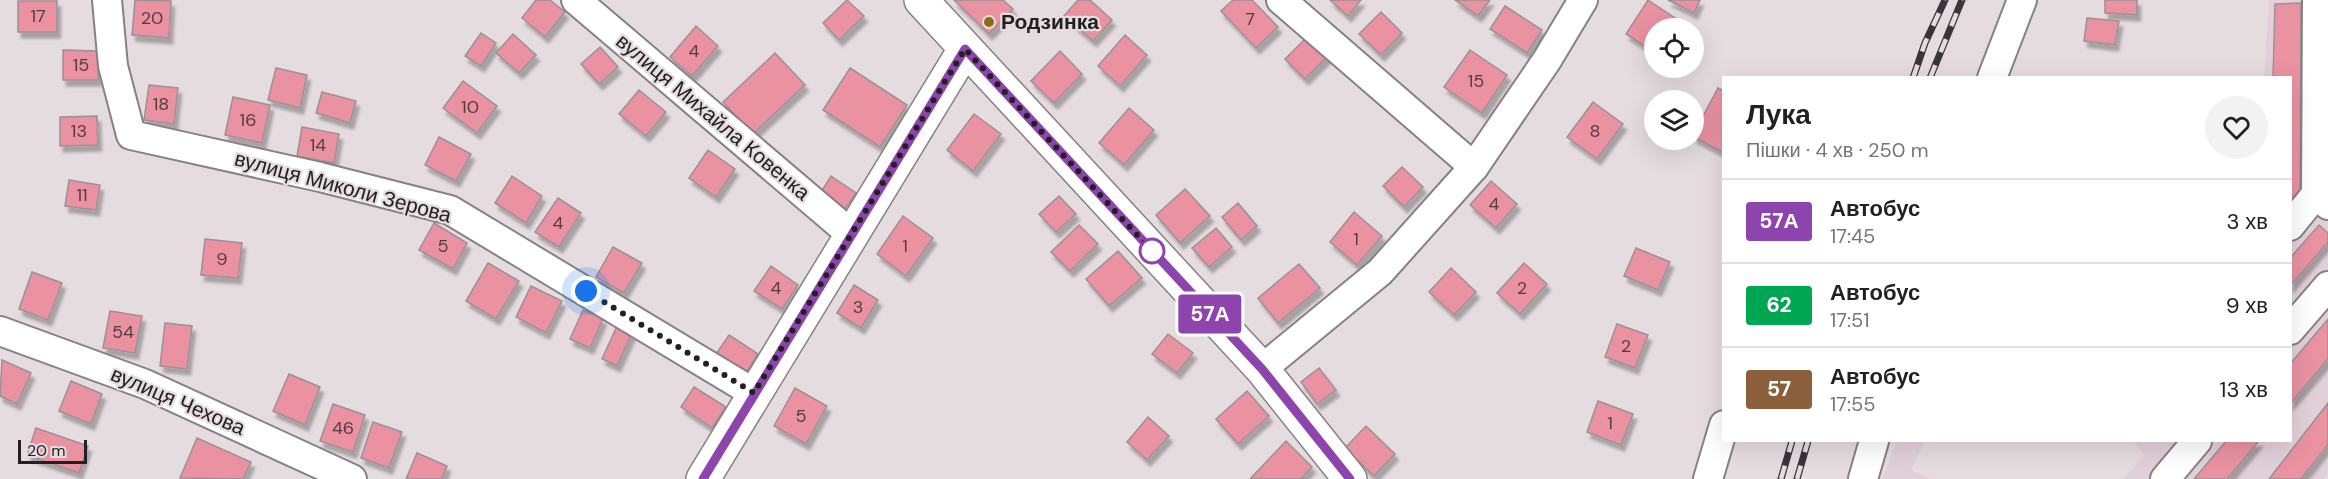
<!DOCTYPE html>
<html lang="uk">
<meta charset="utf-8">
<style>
body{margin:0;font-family:"DM Sans",sans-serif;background:#f2f2f2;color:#202124;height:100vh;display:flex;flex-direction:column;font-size:22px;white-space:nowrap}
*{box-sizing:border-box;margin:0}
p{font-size:20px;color:#757577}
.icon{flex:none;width:33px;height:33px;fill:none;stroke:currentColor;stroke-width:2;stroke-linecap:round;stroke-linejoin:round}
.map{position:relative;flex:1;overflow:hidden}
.drawer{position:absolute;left:1722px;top:76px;width:570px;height:366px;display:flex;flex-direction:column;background:#fff;border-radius:0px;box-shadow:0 6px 24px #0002}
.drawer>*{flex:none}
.badge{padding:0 12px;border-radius:4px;font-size:21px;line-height:39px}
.buttons{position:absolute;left:1644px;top:18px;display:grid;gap:12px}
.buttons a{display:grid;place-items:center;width:60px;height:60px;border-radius:50%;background:#fff;box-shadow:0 6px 24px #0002;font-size:30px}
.scale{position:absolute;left:18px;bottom:15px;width:69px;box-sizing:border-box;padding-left:6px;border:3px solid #232022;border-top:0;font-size:16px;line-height:21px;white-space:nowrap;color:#232022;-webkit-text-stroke:4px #e5dce0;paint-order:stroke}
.you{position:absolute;width:30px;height:30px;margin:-15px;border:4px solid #fff;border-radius:50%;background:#1a73e8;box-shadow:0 0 0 9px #1a73e833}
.map>.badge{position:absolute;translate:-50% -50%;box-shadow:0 0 0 3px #fff}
.round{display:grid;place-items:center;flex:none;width:63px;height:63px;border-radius:32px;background:#f2f2f2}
.headline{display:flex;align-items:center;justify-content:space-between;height:102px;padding:0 24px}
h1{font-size:28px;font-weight:700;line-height:45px}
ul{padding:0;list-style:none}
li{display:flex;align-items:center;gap:18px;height:84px;padding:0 24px;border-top:2px solid #e0e0e0}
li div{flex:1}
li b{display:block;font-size:22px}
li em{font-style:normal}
li .badge{min-width:66px;font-weight:700;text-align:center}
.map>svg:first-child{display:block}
.built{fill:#e1d0d9}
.building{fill:#ea92a2;stroke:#9b9193;stroke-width:1.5;filter:url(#shadow)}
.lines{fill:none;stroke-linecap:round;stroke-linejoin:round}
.minor-casing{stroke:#888084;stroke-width:32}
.major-casing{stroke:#888084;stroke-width:36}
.minor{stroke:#fff;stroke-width:28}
.major{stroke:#fff;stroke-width:33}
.rail-casing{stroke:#393538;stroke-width:7}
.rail{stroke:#e5dce0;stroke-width:4.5;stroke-dasharray:14;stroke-linecap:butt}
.line-casing{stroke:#fff;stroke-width:14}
.line{stroke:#8e44ad;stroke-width:9}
.walk{stroke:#232022;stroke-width:6;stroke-dasharray:0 10.8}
.poi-dot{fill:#877010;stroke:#e5dce0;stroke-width:2}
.stop-dot{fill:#fff;stroke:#8e44ad;stroke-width:3}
.labels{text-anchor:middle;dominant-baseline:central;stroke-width:4.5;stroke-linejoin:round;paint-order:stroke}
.number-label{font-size:18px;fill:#553c42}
.poi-label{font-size:21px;font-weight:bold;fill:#232022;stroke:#e5dce0;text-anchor:start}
.street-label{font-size:21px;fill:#232022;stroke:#e5dce0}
</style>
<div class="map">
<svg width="2328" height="479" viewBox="0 0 2328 479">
<defs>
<filter id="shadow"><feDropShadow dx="3.5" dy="6" stdDeviation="1.5" flood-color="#0004"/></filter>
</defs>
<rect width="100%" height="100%" fill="#e5dce0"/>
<g class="built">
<path d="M2269,0H2328V473L2323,479H2123L2144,455L2133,441H2290V78H2264Z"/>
<path d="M1897,441H1925L1911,470L1931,479H1882Z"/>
</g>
<g class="building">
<path d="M135,0L171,1L169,38L132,35Z"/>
<path d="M536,0H550L565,12L545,37L522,18Z"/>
<path d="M847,0L864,16L839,40L823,23Z"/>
<path d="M954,0H1003L1013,9L989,34Z"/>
<path d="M1078,0H1090L1112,20L1093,41L1064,16Z"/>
<path d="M1233,0H1252L1278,27L1256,48L1221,11Z"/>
<path d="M1330,0H1361L1348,16Z"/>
<path d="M1455,0H1490L1478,16Z"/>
<path d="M1648,0L1681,22L1677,28H1654V52L1626,34Z"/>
<path d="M1668,0H1700L1694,13Z"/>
<path d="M2105,0H2137V15L2105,13Z"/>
<rect x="18" y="1" width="39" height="31"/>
<path d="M2301,3L2300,190L2290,201V78H2273L2275,4Z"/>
<path d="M1505,6L1542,30L1527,53L1490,29Z"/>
<path d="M1381,12L1402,33L1381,55L1359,34Z"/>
<path d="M2087,18L2119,21L2115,45L2084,41Z"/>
<path d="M696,26L718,46L692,76L670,57Z"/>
<path d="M481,33L496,43L481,66L465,56Z"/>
<path d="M513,34L536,55L519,73L496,53Z"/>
<path d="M1125,35L1147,55L1120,86L1098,66Z"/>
<path d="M1308,36L1328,56L1305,79L1285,59Z"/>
<path d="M600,47L618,67L599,84L581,64Z"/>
<path d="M63,50L99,51L98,80H63Z"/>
<path d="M1470,50L1507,75L1482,113L1444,87Z"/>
<path d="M1060,51L1082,74L1054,103L1031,81Z"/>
<path d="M775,53L805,85L753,134L723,102Z"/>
<path d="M276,68L307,75L300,108L268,100Z"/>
<path d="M850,68L907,105L880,147L823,110Z"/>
<path d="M463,81L497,106L477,133L443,108Z"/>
<path d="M149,85L178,88L174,124L144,120Z"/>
<path d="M1718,88L1724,91V153L1694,137V133Z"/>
<path d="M639,90L666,112L646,136L619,114Z"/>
<path d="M322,92L356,101L350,123L316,113Z"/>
<path d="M233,97L270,105L262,143L225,135Z"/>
<path d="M1593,102L1623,124L1597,159L1567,137Z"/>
<path d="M1129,108L1154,130L1124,165L1099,143Z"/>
<path d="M974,114L1001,134L973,171L947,150Z"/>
<path d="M97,116L98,145L60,146V117Z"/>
<path d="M302,127L339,134L334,163L297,156Z"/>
<path d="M439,137L471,154L456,181L425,165Z"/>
<path d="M708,150L735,169L716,197L689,178Z"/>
<path d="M1402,167L1423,187L1404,207L1383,186Z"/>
<path d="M512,176L542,196L526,223L495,203Z"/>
<path d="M831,176L856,193L845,209L821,192Z"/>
<path d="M69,180L100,185L96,210L65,206Z"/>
<path d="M1491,181L1517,204L1496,228L1470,205Z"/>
<path d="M1185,189L1210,216L1180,243L1156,215Z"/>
<path d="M1059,196L1076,214L1056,232L1039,214Z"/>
<path d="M558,198L581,213L559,247L535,232Z"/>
<path d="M1238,203L1257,226L1241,240L1222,217Z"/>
<path d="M1354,212L1382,236L1357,265L1330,242Z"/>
<path d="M903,216L933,238L906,276L877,254Z"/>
<path d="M434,223L467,243L453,269L419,250Z"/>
<path d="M1079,225L1098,244L1070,271L1051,252Z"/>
<path d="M2319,225L2328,233V242L2290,286V258Z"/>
<path d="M1216,228L1232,247L1209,267L1192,248Z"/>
<path d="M205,239L242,243L238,278L201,275Z"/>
<path d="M613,247L642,263L624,293L596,277Z"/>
<path d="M1636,248L1670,262L1658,290L1624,276Z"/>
<path d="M1118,251L1142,278L1109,306L1086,279Z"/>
<path d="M488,263L519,281L496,319L466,301Z"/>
<path d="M1524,263L1547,284L1520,314L1497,293Z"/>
<path d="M1299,264L1320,288L1278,323L1258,298Z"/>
<path d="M771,266L798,285L782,309L754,291Z"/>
<path d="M1451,268L1476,292L1454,315L1429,292Z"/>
<path d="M32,272L62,283L48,320L19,309Z"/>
<path d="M854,285L878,300L861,328L837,313Z"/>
<path d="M531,286L562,301L546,333L516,317Z"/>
<path d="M583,310L603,319L590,348L570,339Z"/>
<path d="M110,311L142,316L135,353L103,348Z"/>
<path d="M2328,319V359L2290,404V364Z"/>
<path d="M165,323L192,326L187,369L160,366Z"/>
<path d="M1617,324L1648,335L1635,368L1605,357Z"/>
<path d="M617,326L632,333L617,366L602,359Z"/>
<path d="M1168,334L1193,353L1177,373L1152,354Z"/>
<path d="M729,335L758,354L744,376L714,357Z"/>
<path d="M2,360L31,373L17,404L0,396Z"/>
<path d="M1319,368L1336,390L1317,404L1301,382Z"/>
<path d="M289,374L320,387L305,425L273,411Z"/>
<path d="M71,381L102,394L91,424L59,411Z"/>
<path d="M694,387L726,407L712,428L681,407Z"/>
<path d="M795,388L827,406L806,444L774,426Z"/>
<path d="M1247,391L1269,416L1238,444L1216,419Z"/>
<path d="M1598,401L1633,414L1621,445L1587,432Z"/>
<path d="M2328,403V445L2301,479H2269Z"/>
<path d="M333,404L365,415L353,452L320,441Z"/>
<path d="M1148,417L1169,436L1147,460L1127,442Z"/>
<path d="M373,422L402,432L389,468L361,458Z"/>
<path d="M1366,426L1395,454L1374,476L1345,448Z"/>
<path d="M36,428L88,446L79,473L27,455Z"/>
<path d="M197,438L251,462L243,479L180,478Z"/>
<path d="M1286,441L1312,467L1301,479H1250Z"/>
<path d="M2226,441H2259L2227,479H2194Z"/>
<path d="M417,453L447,466L442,479H406Z"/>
</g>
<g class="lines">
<g class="minor-casing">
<g id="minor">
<path d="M107,0L113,66L131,135L320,177L450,210L754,393"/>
<path d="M576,0L851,234"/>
<path d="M1281,0L1474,167"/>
<path d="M2317,0L2316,194L2328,205"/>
<path d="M1992,78L2022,0"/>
<path d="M2290,226L2316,194"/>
<path d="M2290,330L2328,286"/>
<path d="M0,331L145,384L352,479"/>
<path d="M1262,369L1380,272L1474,167L1547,60L1583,0"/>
<path d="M1708,479L1724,425"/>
<path d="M1863,479L1874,441"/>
<path d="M2165,479L2197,441"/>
</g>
</g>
<g class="major-casing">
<g id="major">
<path d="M921,0L1262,369L1350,479"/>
<path d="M703,479L965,49"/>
</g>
</g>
<use href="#minor" class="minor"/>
<use href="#major" class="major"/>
<g class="rail-casing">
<g id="rail">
<path d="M1913,78L1925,43L1945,0"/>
<path d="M1930,78L1962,0"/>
<path d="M1781,479L1792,441"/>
<path d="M1797,479L1808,441"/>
</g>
</g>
<use href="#rail" class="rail"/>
</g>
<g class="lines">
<g class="line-casing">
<path id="line" d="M703,479L965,49L1262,369L1350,479"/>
</g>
<use href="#line" class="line"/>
<path class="walk" d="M586,291L754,393L965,49L1152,251"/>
</g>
<circle class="poi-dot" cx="989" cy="22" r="6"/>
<circle class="stop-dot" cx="1152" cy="251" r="12"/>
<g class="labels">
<g class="number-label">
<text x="38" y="16">17</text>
<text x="152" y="18">20</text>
<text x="1250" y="19">7</text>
<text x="694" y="51">4</text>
<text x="81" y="65">15</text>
<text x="1476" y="81">15</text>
<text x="161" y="104">18</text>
<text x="470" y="107">10</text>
<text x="248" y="120">16</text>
<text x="79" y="131">13</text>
<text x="1595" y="131">8</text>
<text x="318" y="145">14</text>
<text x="82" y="195">11</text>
<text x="1494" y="204">4</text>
<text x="558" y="223">4</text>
<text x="1356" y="239">1</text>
<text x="443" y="246">5</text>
<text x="905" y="246">1</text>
<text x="222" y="259">9</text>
<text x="776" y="288">4</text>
<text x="1522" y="288">2</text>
<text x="858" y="307">3</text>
<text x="123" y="332">54</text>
<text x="1626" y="346">2</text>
<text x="801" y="416">5</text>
<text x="1610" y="423">1</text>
<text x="343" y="428">46</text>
</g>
<g class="poi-label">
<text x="1001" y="22">Родзинка</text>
</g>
<g class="street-label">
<text transform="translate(713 117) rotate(40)">вулиця Михайла Ковенка</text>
<text transform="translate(343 187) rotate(15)">вулиця Миколи Зерова</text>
<text transform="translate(178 401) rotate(23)">вулиця Чехова</text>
</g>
</g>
</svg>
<div class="buttons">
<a><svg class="icon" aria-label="locate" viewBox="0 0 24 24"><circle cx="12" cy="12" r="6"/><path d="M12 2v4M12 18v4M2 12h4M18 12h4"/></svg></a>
<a><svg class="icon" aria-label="layers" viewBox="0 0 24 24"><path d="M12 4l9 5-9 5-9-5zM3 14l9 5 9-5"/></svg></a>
</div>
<div class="scale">20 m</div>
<div class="you" style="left:586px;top:291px"></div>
<b class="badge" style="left:1210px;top:314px;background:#8e44ad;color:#fff">57А</b>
<section class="drawer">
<div class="headline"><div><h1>Лука</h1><p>Пішки · 4 хв · 250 m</p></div><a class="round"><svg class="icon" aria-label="heart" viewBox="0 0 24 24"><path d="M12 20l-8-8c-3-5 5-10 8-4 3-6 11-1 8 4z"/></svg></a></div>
<ul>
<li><span class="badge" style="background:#8e44ad;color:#fff">57А</span><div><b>Автобус</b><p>17:45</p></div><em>3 хв</em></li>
<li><span class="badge" style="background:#00a651;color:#fff">62</span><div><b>Автобус</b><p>17:51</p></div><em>9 хв</em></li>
<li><span class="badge" style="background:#8b5e3c;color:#fff">57</span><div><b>Автобус</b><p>17:55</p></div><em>13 хв</em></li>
</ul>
</section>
</div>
